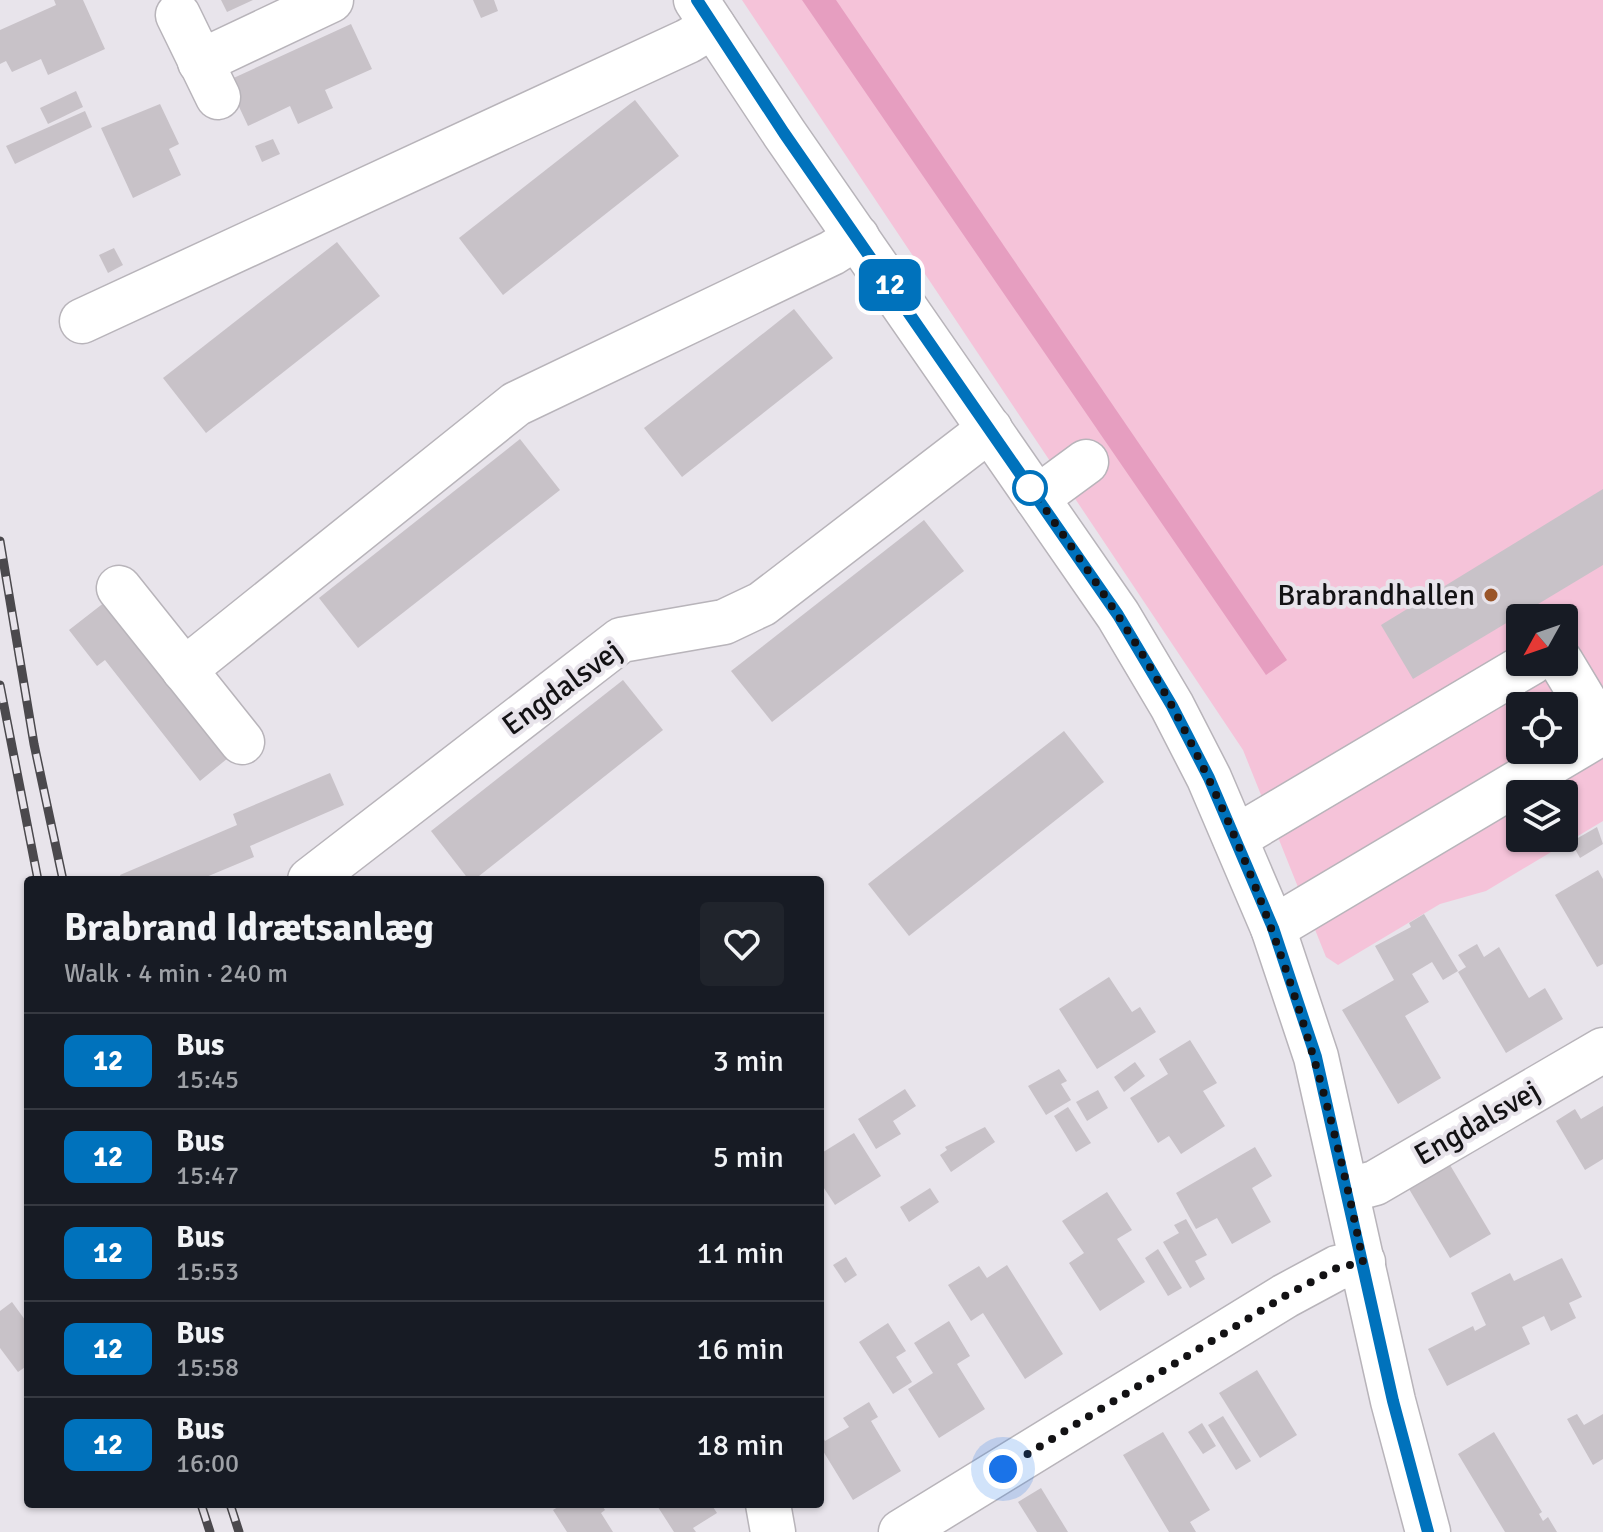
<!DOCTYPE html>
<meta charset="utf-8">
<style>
body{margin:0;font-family:Signika,sans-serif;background:#20242c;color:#f1f3f6;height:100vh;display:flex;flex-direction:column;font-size:30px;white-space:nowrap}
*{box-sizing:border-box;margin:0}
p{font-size:26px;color:#9ea1a6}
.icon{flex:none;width:44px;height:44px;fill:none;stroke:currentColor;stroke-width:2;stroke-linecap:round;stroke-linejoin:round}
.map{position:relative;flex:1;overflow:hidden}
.drawer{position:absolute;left:24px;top:876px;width:800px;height:632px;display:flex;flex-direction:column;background:#171b24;border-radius:8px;box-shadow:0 2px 6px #0004}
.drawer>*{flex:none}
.badge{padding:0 16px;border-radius:12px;font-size:28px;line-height:52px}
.needle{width:52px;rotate:230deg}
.controls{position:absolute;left:1506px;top:604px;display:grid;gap:16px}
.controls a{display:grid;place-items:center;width:72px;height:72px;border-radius:8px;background:#171b24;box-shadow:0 2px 6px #0004;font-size:40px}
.you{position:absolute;width:40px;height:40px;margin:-20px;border:6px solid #fff;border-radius:50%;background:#1a73e8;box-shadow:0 0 0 12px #1a73e833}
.map>.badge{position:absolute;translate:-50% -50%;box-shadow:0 0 0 4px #fff}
.round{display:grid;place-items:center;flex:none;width:84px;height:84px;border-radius:8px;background:#20242c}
.overview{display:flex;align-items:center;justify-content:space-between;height:136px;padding:0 40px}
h1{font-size:38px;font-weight:800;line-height:60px}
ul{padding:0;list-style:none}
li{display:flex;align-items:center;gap:24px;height:96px;padding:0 40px;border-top:2px solid #363941}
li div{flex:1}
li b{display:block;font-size:30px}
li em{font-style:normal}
li .badge{min-width:88px;font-weight:700;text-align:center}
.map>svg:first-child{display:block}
.green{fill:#f5c3d9;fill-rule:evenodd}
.forest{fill:#e69ec0}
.building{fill:#c8c2c8}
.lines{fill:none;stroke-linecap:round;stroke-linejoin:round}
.minor-casing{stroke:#b8b4ba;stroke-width:47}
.minor{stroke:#fff;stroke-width:44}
.rail-casing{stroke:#4b494d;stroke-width:9}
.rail{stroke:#e8e4eb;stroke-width:6;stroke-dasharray:18;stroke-linecap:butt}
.line-casing{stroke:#fff;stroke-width:18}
.line{stroke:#0072bc;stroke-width:12}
.walk{stroke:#131214;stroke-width:8;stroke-dasharray:0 14.4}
.stop-dot{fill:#fff;stroke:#0072bc;stroke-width:4}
.poi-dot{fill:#9a5529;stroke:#e8e4eb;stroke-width:3}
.labels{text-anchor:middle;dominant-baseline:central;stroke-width:8;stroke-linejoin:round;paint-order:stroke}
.poi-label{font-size:30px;fill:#131214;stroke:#e8e4eb;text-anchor:end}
.street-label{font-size:30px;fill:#131214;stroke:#e8e4eb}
</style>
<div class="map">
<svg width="1603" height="1532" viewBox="0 0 1603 1532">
<rect width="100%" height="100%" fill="#e8e4eb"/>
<path class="green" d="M742,0H1603V821L1486,891L1440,904L1338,965L1326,957L1243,750ZM1520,618H1564V662H1520ZM1520,706H1564V750H1520ZM1520,794H1564V838H1520Z"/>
<path class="forest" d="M802,0H836L1287,660L1266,675Z"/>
<g class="building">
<path d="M54,0H83L105,49L48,75L41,59L12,72L6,61L0,64V30L56,5Z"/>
<path d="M221,0H253L227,12Z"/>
<path d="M473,0H494L498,11L481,18Z"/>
<path d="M351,24L372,69L325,90L333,108L298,124L290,106L248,126L227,81Z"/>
<path d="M76,91L83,107L48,124L40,108Z"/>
<path d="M635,100L679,156L503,295L459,238Z"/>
<path d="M160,104L179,144L169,149L181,175L133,198L101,128Z"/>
<path d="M85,111L92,127L15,164L6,146Z"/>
<path d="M273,139L280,154L262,162L255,146Z"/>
<path d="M337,242L380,296L206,433L163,378Z"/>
<path d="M114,248L123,265L108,273L99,255Z"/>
<path d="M794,309L833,358L682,477L644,428Z"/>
<path d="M520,439L560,490L358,648L319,598Z"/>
<path d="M1603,489V565L1413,679L1381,625Z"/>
<path d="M924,520L964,571L772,722L731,671Z"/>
<path d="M105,602L228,758L200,781L105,660L97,666L69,630Z"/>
<path d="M623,680L663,730L474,880H469L431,831Z"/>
<path d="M1064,731L1104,782L909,936L868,884Z"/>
<path d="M330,773L344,805L250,846L254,857L199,880H122L120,875L237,825L233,814Z"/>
<path d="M1597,827L1603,844L1580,858L1571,842Z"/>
<path d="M1598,870L1603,879V964L1597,967L1555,895Z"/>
<path d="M1424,914L1458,971L1443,980L1432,962L1412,974L1429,1002L1405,1016L1441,1078L1398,1104L1342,1010L1394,980L1375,946L1411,927L1409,923Z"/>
<path d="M1477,944L1484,957L1499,947L1529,998L1545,988L1563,1019L1506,1053L1458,972L1466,967L1458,955Z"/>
<path d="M1109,977L1132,1012L1140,1007L1156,1032L1097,1069L1059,1009Z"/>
<path d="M1190,1040L1217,1083L1203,1091L1225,1126L1181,1154L1169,1136L1158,1143L1130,1098L1168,1074L1159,1059Z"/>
<path d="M1135,1062L1145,1076L1124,1092L1114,1077Z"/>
<path d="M1059,1069L1067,1081L1061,1084L1071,1100L1046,1115L1028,1086Z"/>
<path d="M905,1089L916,1106L893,1121L901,1134L876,1149L858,1119Z"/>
<path d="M1098,1090L1108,1108L1087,1121L1076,1102Z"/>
<path d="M1603,1106V1159L1585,1170L1556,1121L1575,1109L1581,1119Z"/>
<path d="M1068,1107L1091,1143L1076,1152L1054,1116Z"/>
<path d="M985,1127L995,1142L951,1172L940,1155L947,1150L945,1147Z"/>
<path d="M854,1133L881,1176L835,1205L820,1182V1154Z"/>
<path d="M1255,1147L1272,1176L1252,1188L1271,1222L1232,1244L1217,1218L1196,1229L1176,1193Z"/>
<path d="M1450,1165L1491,1234L1450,1258L1409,1189Z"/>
<path d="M930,1188L939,1202L909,1222L900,1207Z"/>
<path d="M1107,1192L1132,1230L1117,1239L1145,1282L1100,1311L1069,1263L1084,1253L1062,1221Z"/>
<path d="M1186,1219L1207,1255L1195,1261L1205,1279L1190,1288L1163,1242L1179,1233L1174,1225Z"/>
<path d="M1158,1249L1182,1288L1168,1296L1145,1258Z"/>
<path d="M846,1257L857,1275L845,1283L833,1265Z"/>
<path d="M1562,1258L1582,1297L1569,1303L1576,1318L1551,1331L1544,1316L1522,1327L1530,1344L1447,1386L1428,1349L1473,1326L1475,1331L1486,1325L1471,1293L1510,1273L1514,1281Z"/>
<path d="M1007,1265L1063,1354L1025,1379L983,1313L971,1321L948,1285L979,1266L987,1278Z"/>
<path d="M12,1302L28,1324V1365L18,1372L0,1348V1311Z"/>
<path d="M949,1321L970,1356L957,1364L985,1409L939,1438L908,1389L933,1373L914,1343Z"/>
<path d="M888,1323L906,1351L896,1357L912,1382L893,1394L859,1342Z"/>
<path d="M1257,1370L1297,1435L1260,1458L1219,1393Z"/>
<path d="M869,1402L878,1417L871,1421L901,1471L853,1500L820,1446V1432L825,1441L849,1427L843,1418Z"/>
<path d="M1577,1414L1584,1425L1603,1414V1459L1593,1465L1567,1419Z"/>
<path d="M1223,1416L1251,1461L1236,1470L1208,1425Z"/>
<path d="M1202,1423L1216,1446L1203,1454L1188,1432Z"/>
<path d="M1163,1432L1210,1510L1190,1522L1196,1532H1169L1123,1455Z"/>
<path d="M1494,1432L1542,1512L1539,1514L1543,1521L1548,1517L1557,1532H1505L1458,1454Z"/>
<path d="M1041,1488L1068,1532H1037L1018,1502Z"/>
<path d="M563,1504H601L605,1510L601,1513L613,1532H567L553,1510Z"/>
<path d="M656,1504H711L717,1513L693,1528L696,1532H674Z"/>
</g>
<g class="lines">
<g class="minor-casing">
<g id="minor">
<path d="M696,0L784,133L1118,615L1172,706L1209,778L1273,928L1316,1057L1393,1401L1428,1532"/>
<path d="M178,15L218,97"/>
<path d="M200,62L331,0"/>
<path d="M82,321L688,41L713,26"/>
<path d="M1037,498L1086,462"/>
<path d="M119,588L242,742"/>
<path d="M184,670L516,404L832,253L857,237"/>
<path d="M1235,838L1532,662"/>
<path d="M310,880L621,640L724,622L762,604L990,429"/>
<path d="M1273,928L1603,732L1561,662"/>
<path d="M1349,1190L1375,1183L1603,1050"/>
<path d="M768,1504L773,1532"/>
<path d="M901,1532L1285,1296L1337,1268L1363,1262"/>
</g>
</g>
<use href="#minor" class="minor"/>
<g class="rail-casing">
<g id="rail">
<path d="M0,541L34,744L63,880"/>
<path d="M0,685L38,880"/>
<path d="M201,1504L210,1532"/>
<path d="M230,1504L239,1532"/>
</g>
</g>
<use href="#rail" class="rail"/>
</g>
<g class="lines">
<g class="line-casing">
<path id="line" d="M697,0L784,133L1118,615L1172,706L1209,778L1273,928L1316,1057L1393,1401L1428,1532"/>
</g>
<use href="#line" class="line"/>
<path class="walk" d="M1003,1469L1285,1296L1337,1268L1363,1262C1325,1068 1266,883 1173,708C1131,629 1078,557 1028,484L1030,488"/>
</g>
<circle class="stop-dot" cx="1030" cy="488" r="16"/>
<circle class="poi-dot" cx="1491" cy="595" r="8"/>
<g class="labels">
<g class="poi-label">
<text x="1475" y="595">Brabrandhallen</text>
</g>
<g class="street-label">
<text transform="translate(562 688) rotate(-36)">Engdalsvej</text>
<text transform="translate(1477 1123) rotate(-30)">Engdalsvej</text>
</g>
</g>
</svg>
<div class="controls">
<a><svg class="needle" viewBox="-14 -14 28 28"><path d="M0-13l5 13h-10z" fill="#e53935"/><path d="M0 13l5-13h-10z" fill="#9ea1a6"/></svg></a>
<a><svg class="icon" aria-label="locate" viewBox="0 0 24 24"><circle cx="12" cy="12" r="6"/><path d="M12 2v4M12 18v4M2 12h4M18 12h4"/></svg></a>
<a><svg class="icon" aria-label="layers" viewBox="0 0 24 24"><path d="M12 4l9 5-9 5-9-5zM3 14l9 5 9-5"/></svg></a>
</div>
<div class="you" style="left:1003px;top:1469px"></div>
<b class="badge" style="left:890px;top:285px;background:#0072bc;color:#fff">12</b>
<section class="drawer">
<div class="overview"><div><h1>Brabrand Idrætsanlæg</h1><p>Walk · 4 min · 240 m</p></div><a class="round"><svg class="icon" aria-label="heart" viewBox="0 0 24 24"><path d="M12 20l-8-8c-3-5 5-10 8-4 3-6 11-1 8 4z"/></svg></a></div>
<ul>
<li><span class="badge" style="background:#0072bc;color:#fff">12</span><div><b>Bus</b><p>15:45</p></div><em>3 min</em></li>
<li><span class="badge" style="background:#0072bc;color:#fff">12</span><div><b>Bus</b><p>15:47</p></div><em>5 min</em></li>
<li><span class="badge" style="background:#0072bc;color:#fff">12</span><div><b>Bus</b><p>15:53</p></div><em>11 min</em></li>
<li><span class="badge" style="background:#0072bc;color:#fff">12</span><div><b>Bus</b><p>15:58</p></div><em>16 min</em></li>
<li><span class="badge" style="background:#0072bc;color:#fff">12</span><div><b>Bus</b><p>16:00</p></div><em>18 min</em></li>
</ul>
</section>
</div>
